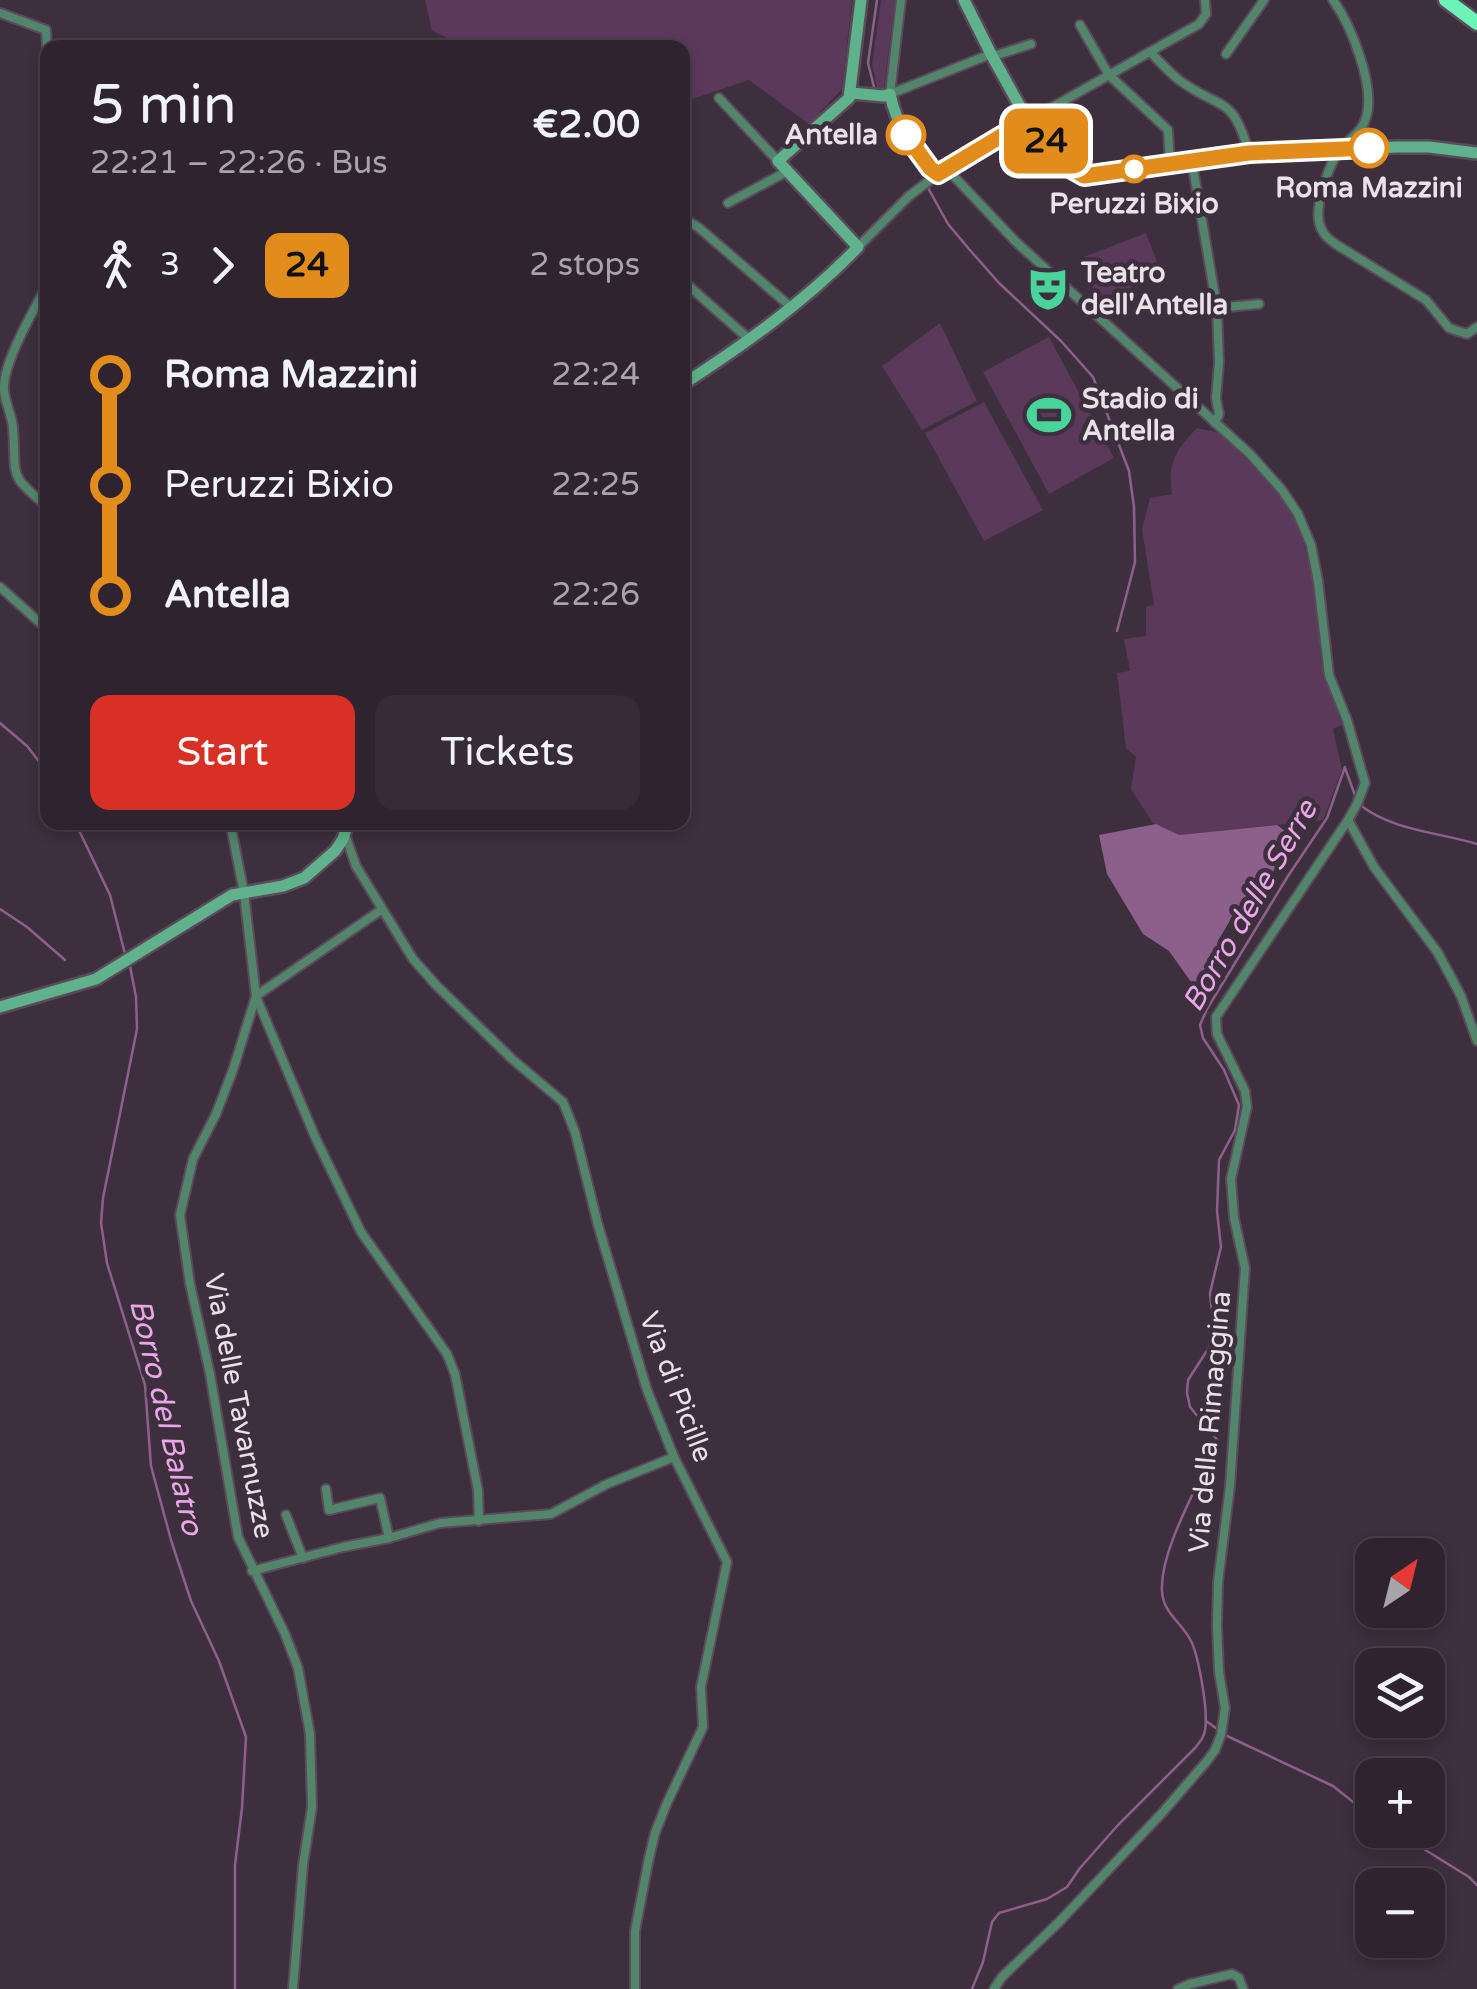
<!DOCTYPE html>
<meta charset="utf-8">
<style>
body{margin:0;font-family:"Varela Round",sans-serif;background:#362b36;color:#f1f3f6;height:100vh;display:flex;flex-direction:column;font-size:38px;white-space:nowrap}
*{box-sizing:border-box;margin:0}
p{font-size:32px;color:#a7a4aa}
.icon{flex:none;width:55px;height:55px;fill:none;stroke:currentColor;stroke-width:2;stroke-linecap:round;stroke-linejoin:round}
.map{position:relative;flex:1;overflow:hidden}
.sheet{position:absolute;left:40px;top:40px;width:650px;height:790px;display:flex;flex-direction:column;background:#2e232e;border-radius:20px;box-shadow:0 5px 15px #0003,0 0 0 2px #49404a}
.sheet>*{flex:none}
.badge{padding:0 20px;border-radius:15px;font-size:35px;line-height:65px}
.needle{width:65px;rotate:35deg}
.controls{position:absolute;left:1355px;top:1538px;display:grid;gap:20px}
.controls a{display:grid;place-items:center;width:90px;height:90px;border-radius:20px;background:#2e232e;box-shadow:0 5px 15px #0003,0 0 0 2px #49404a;font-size:50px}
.map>.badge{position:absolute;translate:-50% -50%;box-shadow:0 0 0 5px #fff}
.legs{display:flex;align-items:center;gap:15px;height:110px;padding:0 50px;font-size:32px}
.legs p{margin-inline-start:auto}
.headline{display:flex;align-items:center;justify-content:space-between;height:170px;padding:0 50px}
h1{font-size:55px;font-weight:600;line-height:75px}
.button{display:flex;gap:20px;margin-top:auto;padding:20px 50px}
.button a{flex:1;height:115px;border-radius:20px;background:#d93025;color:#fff;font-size:40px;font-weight:600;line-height:115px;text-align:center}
.button a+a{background:#362b36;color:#f1f3f6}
ul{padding:0 50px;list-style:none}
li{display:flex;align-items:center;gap:35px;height:110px;font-size:38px}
li i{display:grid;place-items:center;width:15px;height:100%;margin:0 12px;background:currentColor}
li i::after{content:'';width:25px;height:25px;margin:-12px;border:8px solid;border-radius:50%;background:#2e232e}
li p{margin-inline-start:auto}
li:first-child i{background:linear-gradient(#0000 50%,currentColor 0)}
li:last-child i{background:linear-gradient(currentColor 50%,#0000 0)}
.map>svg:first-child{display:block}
.green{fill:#5b395b}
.water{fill:#8d608c}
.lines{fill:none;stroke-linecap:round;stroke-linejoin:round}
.stream{stroke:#8d608c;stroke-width:2.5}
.street-casing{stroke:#594b59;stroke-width:12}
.secondary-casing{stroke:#594b59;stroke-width:16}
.highway-casing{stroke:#594b59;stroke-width:19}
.street{stroke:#53856d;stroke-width:8}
.secondary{stroke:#5fb28c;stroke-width:11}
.highway{stroke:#6bf3ba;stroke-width:14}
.line-1-casing{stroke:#fff;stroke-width:22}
.line-1{stroke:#e28c1b;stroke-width:15}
.stop-1-dot{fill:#fff;stroke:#e28c1b;stroke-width:5}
.labels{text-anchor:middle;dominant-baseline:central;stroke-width:9;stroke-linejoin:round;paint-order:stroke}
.stop-label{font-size:28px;font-weight:bold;fill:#eae1e9;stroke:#3d2f3d}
.poi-label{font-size:28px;font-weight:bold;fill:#eae1e9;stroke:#3d2f3d;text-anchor:start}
.street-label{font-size:28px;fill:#eae1e9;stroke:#3d2f3d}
.water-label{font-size:30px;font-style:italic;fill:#e9a7e8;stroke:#3d2f3d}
</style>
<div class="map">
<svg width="1477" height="1989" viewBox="0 0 1477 1989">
<rect width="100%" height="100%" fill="#3d2f3d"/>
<g class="green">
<path d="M425,0H852L842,89L809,124L749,80L683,102L682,48L468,47L432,31Z"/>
<path d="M881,0H895L884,88H877L872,64Z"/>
<path d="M1146,233L1162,275L1098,301L1081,258Z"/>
<path d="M940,323L977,401L922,430L882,366Z"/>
<path d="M1049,337L1114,458L1049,494L983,372Z"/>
<path d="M984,402L1043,510L984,541L925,433Z"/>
<path d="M1197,428L1220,433L1275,488L1294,515L1302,537L1315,586L1321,661L1342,725L1333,729L1342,770L1323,820L1179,835L1152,822L1131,789L1136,757L1126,748L1117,673L1130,671L1124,639L1146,636V607L1154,605L1142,529L1150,498L1172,494C1167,464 1176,449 1197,428Z"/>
</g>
<path class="water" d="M1156,824L1179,835L1277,825L1296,839L1238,922L1232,917L1218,941L1226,957L1196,1006L1188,995L1191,982L1169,951L1143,934L1107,874L1099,835Z"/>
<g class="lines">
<g class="stream">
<path d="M874,87L868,63L877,0"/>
<path d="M927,186L948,224L969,249L999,283L1061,341L1093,377L1129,471L1134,507L1135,562L1117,631"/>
<path d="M0,723L27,746L48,773"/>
<path d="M1345,768L1356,798"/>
<path d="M1360,805C1394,831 1437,832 1477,844"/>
<path d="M75,822L110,895L125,954"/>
<path d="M0,909L27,927L65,960"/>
<path d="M130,966L136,997L137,1029L103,1198L101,1223L107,1263L145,1385L151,1466L171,1540L191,1601L219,1661L246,1737L242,1808L235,1865V1989"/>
<path d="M1206,1721L1227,1736L1333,1786L1372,1817"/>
<path d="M1393,1830L1469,1877L1477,1885"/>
<path d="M972,1989L983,1962L992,1922L999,1913L1047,1899L1067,1887L1080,1868L1118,1825L1196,1747C1199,1742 1203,1739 1204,1734C1210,1717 1199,1660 1192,1643C1183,1623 1163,1614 1162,1591C1160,1555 1190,1501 1205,1468C1210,1459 1216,1451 1218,1441L1190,1407L1187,1393L1188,1380L1210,1346L1214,1332L1210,1293L1221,1247L1217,1211L1219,1160L1235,1130L1239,1105L1224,1070L1203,1038L1200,1025L1207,1009L1288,876L1327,818L1345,767"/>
</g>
<g class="street-casing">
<g id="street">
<path d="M1333,0C1351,25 1376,87 1366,118C1362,132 1351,137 1342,148C1329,162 1312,210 1321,228C1324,236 1330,240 1337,245L1426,300L1449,328L1467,334L1477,327"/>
<path d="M0,13L46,30L48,67"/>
<path d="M1080,25L1109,75L1168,130L1170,164"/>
<path d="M1150,52C1159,61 1169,72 1179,80C1221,111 1232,93 1249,153"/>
<path d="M1226,54L1264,0"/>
<path d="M890,94L991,54L997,55L1031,44"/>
<path d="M890,94L901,0"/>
<path d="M719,98L778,161"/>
<path d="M1028,121L1199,24L1206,14L1205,0"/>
<path d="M1192,162L1217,308L1219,363L1216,398L1219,414L1215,423"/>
<path d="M947,169L1016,242L1250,454L1282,490L1298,514L1311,545L1318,581L1329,675L1347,720L1365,783L1357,804L1348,820L1216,1017L1217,1034L1245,1091L1247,1107L1231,1179L1234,1218L1245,1268L1230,1486L1218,1582L1217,1626L1219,1672L1225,1708L1221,1735L1215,1750L1207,1761L1162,1813L1060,1921L1002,1977L994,1989"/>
<path d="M728,203L788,171"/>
<path d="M682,218L698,227L792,308"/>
<path d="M858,247L909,196L938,174"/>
<path d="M682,280L750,340"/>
<path d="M48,283C35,309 2,363 4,390C5,403 12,415 13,428C17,477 6,473 48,507"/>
<path d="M1217,308L1259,304"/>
<path d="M0,587L48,630"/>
<path d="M1348,820L1374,867L1438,953L1461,996L1477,1041"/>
<path d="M230,822L244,893L256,996L233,1070L216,1114L193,1159L180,1215L190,1284L210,1374L238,1537L285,1634L298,1668L310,1734L312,1807L303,1865L293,1989"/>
<path d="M346,837L356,866L413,959L436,985L512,1059L563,1102L575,1132L598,1225L647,1390L674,1457L727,1562L701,1687L703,1727L667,1803L655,1833L649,1858L635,1931V1989"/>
<path d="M256,996L381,910"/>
<path d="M257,999L316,1139L361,1232L447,1354L455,1374L478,1490L479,1521"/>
<path d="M326,1489L329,1510L380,1498L389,1538"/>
<path d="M286,1515L303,1558"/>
<path d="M252,1571L343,1547L389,1538L440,1523L551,1514L607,1484L674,1457"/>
<path d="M1178,1989L1190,1984L1232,1974L1239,1978L1243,1989"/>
</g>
</g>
<g class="secondary-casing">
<g id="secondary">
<path d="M964,0L991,54L1028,121L1070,168L1084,177L1249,153L1396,147H1429L1477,153"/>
<path d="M851,93L884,96L890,94C896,123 914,155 938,174L1028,121"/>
<path d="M682,385C745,344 806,301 858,247L778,161L849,98L861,0"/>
<path d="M0,1007L96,979L232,895L283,886L304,878L335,851L343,839L348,822"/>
</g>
</g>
<g class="highway-casing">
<path id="highway" d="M1446,0L1477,23"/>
</g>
<use href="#street" class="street"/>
<use href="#secondary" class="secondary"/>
<use href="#highway" class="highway"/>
</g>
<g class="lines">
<g class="line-1-casing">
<path id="line-1" d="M906,135L930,168L938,174L1028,120L1070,168L1084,176L1249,153L1369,148"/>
</g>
<use href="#line-1" class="line-1"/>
</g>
<defs>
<g id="theatre-bare" transform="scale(3.45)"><path d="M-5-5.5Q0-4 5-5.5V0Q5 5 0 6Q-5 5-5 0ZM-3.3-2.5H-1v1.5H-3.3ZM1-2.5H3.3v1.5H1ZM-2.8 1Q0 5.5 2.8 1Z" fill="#49d49c" stroke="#3d2f3d" stroke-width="2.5" paint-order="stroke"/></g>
<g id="stadium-bare" transform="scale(3.45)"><path d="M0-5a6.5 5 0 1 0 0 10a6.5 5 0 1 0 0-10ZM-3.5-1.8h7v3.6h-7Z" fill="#49d49c" stroke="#3d2f3d" stroke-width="2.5" paint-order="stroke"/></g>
</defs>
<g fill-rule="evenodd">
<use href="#theatre-bare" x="1048" y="289"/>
<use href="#stadium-bare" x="1049" y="415"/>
</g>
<g class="stop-1-dot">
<circle cx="906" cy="135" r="18"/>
<circle cx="1369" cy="148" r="18"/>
<circle cx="1134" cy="169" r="12"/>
</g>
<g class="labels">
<g class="stop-label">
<text x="878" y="135" text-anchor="end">Antella</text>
<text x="1369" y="188">Roma Mazzini</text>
<text x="1134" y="204">Peruzzi Bixio</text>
</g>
<g class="poi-label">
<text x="1081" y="273">Teatro<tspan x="1081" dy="32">dell'Antella</tspan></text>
<text x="1082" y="399">Stadio di<tspan x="1082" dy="32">Antella</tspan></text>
</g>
<g class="street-label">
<text transform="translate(676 1387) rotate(69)">Via di Picille</text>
<text transform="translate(239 1406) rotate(79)">Via delle Tavarnuzze</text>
<text transform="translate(1210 1422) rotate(-85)">Via della Rimaggina</text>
</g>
<g class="water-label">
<text transform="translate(1250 906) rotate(-60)">Borro delle Serre</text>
<text transform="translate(166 1417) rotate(77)">Borro del Balatro</text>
</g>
</g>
</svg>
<div class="controls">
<a><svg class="needle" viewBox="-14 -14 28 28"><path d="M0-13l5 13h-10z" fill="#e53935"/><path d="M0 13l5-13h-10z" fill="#a7a4aa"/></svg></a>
<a><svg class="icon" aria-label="layers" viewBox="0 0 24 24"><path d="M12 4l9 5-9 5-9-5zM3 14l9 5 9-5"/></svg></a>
<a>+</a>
<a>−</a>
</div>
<b class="badge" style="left:1046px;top:141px;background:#e28c1b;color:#111">24</b>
<section class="sheet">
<div class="headline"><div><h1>5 min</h1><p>22:21 – 22:26 · Bus</p></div><b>€2.00</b></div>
<div class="legs"><svg class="icon" aria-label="walk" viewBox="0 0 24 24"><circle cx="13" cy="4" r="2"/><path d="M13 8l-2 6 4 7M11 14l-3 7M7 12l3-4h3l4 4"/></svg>3<svg class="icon" aria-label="forward" viewBox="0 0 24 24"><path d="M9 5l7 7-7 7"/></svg><b class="badge" style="background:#e28c1b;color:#111">24</b><p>2 stops</p></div>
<ul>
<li><i style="color:#e28c1b"></i><b>Roma Mazzini</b><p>22:24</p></li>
<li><i style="color:#e28c1b"></i><span>Peruzzi Bixio</span><p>22:25</p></li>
<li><i style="color:#e28c1b"></i><b>Antella</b><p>22:26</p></li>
</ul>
<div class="button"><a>Start</a><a>Tickets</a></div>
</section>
</div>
